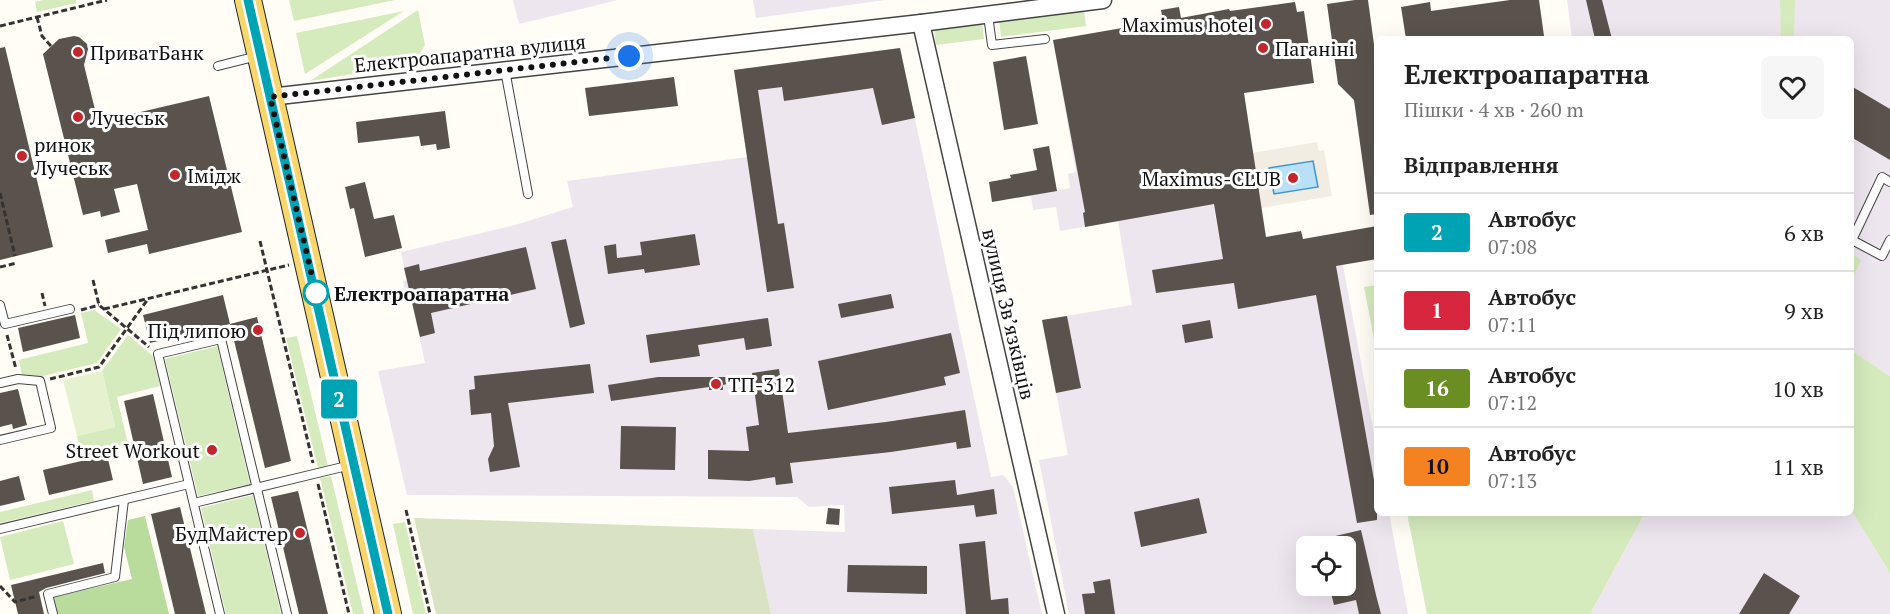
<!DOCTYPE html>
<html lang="uk">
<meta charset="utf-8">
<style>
body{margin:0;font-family:"PT Serif",serif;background:#f6f6f6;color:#222;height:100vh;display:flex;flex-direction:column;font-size:22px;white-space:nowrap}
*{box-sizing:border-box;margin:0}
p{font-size:20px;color:#767676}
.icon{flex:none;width:33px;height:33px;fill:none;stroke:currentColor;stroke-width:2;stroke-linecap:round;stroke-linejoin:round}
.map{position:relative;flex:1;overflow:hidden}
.panel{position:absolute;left:1374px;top:36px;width:480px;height:480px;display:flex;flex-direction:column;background:#fff;border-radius:9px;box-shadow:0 6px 24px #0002}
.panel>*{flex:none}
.badge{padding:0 12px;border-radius:4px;font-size:21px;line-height:39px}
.fabs{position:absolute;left:1296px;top:536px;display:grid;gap:12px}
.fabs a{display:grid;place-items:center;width:60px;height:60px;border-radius:9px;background:#fff;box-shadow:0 6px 24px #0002;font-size:30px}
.you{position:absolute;width:30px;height:30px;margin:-15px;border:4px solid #fff;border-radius:50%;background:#1a73e8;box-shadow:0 0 0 9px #1a73e833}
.map>.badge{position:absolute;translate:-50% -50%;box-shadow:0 0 0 3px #fff}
h2{padding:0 30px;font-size:22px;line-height:54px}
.round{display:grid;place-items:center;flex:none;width:63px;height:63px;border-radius:9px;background:#f6f6f6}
.head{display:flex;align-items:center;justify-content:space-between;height:102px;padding:0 30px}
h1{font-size:28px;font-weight:600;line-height:45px}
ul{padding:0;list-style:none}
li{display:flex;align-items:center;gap:18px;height:78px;padding:0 30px;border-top:2px solid #e0e0e0}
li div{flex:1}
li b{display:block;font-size:22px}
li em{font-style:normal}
li .badge{min-width:66px;font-weight:700;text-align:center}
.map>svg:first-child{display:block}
.industrial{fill:#eee6ef;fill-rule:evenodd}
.green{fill:#d5ebbd}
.forest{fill:#b9dc9c}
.cemetery{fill:#d9e3c4}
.pitch{fill:#e6f2cf}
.plaza{fill:#f1ede2}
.water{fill:#b9e0f7;stroke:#3f96cf;stroke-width:1.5}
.building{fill:#5a524d}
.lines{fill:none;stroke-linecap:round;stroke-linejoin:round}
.lane-casing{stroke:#444;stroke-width:10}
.street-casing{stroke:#444;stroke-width:19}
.primary-casing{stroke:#222;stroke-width:28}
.path{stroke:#333;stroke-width:3;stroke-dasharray:6 3;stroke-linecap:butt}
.lane{stroke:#fff;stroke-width:8}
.street{stroke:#fff;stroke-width:16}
.primary{stroke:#f9d66b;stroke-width:26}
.line-casing{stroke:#fff;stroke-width:14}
.line{stroke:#00a3b4;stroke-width:9}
.walk{stroke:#111;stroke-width:6;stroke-dasharray:0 10.8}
.poi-dot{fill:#c4262e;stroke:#fff;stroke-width:2}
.stop-dot{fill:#fff;stroke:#00a3b4;stroke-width:3}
.labels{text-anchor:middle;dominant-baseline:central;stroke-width:6;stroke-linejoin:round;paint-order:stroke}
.poi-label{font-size:20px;fill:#111;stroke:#fff;text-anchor:start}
.street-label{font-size:20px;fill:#111;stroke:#fff}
.stop-label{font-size:20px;font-weight:bold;fill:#111;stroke:#fff;text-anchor:start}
</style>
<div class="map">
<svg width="1890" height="614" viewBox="0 0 1890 614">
<rect width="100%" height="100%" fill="#fffdf5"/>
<g class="industrial">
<path d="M513,0H618L519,24Z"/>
<path d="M753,0H885L756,18Z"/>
<path d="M1567,0H1890V376L1851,350V39H1572Z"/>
<path d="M1229,9L1195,97L1220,243L1343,265L1377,450V513H1389L1408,614H1069L1039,460L1068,455L1042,320L1132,305L1118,221L1060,231L1056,207L1033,210L1031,195L1070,188L1068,174L1076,172L1053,40ZM1306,546H1346V585H1306Z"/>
<path d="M900,48L991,477L1003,475L1013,487L1042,614H771L753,529L845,532L844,505L809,507L797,497L407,495L378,371L425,363L409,290H405L403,281L407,280L401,252L515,225L573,207L567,181L747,157L734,70Z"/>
<path d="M1851,510L1890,573V614H1590L1645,513H1851Z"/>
</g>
<g class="green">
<path d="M43,0H76L77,3L37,12L35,2Z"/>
<path d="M289,0H395L294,21Z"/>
<path d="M1780,0H1795L1794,39H1781Z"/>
<path d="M418,10L425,45L414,64L310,81Z"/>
<path d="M1084,10L1086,26L1001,37L999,21Z"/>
<path d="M404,11L305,74L296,33Z"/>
<path d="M982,23L984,39L936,45L934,29Z"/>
<path d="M1851,253L1861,260L1851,281Z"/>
<path d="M1377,285V354L1364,287Z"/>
<path d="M94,310L121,329L97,363L39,377L22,376L19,360L88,343L81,313Z"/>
<path d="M128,335L153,356L160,386L117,397L128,444L81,455L77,436L115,427L102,371Z"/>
<path d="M297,336L328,466L318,468L286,338Z"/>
<path d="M217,346L250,484L198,496L165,359Z"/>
<path d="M1851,350L1890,376V573L1851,510Z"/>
<path d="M331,476L364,614H353L320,478Z"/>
<path d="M92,490L94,501L0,523V512Z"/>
<path d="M253,495L281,614H226L201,508Z"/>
<path d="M1407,513H1645L1590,614H1427Z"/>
<path d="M63,521L74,564L10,580L0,537Z"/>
<path d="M405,522L426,614H413L393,524Z"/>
</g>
<path class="forest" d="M145,516L169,614H58L54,597L132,579L124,547L128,520Z"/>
<path class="cemetery" d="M414,518L753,529L771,614H436Z"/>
<path class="pitch" d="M102,371L115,427L77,436L63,380Z"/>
<path class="plaza" d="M1317,142L1319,151L1324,150L1332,196L1261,208L1252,153Z"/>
<path class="water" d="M1313,161L1318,187L1274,194L1269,168Z"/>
<g class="building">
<path d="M1355,0H1368L1377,67V214L1370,215L1354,100L1338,84L1327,4Z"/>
<path d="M1510,0H1539L1544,36L1523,39H1406L1401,7L1430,2L1431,11Z"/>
<path d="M1586,0H1602L1612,39H1595Z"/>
<path d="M1295,2L1297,12L1304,11L1314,83L1244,93L1266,237L1301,231L1303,239L1377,226V259L1336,266L1377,497V520L1357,523L1316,295L1238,309L1234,283L1156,293L1152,270L1223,259L1214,204L1085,227L1083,213L1085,212L1053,40L1163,21L1161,10L1179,7L1181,18L1229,9L1230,11Z"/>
<path d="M74,36L79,37L87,44L88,49L84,65L98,122L209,96L242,232L149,254L147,244L108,253L105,240L148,230L137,184L114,189L120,212L101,217L100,211L83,215L43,54L59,39Z"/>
<path d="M5,47L53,247L0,260V48Z"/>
<path d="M900,48L915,118L882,125L873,88L784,101L782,87L758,90L778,224L784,223L794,288L767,292L734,70Z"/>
<path d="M1026,56L1038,124L1004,130L993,62Z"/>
<path d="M674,77L678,106L589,116L585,88Z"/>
<path d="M1851,86L1890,109V160L1851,137Z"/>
<path d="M445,111L450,148L437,150L436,144L421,146L419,136L358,143L356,122Z"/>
<path d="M1049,146L1057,191L992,202L989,182L1011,178L1010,175L1037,170L1033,149Z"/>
<path d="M365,182L374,219L394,215L402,248L365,257L354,208L350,209L345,187Z"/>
<path d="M695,234L700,265L645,273L644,269L608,274L604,246L616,244L617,258L642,255L640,242Z"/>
<path d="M566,239L585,324L570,328L551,242Z"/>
<path d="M526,247L536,289L431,313L435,333L420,337L404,268L419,264L420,271Z"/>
<path d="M891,294L894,308L841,318L838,304Z"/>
<path d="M223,295L230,324L150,343L143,315Z"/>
<path d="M75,315L80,338L23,352L18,328Z"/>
<path d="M1067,316L1081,388L1056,393L1042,320Z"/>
<path d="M257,317L291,461L265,468L230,324Z"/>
<path d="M768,318L772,346L746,350L744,338L698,345L700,356L650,363L646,335Z"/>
<path d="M1210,320L1213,338L1185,343L1182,325Z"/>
<path d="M951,333L960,373L944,377L946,385L828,410L818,361Z"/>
<path d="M590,364L594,393L508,403L520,467L490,472L488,459L494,446L491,413L471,415L469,390L475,389L474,376Z"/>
<path d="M779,369L788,433L886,422L965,410L971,447L957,449L956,442L891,452L790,463L793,483L776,485L775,477L749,481L708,479V450L749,451L746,427L759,425L752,373Z"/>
<path d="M658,377H726L727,384L723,385V390H709V387L611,401L608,385Z"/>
<path d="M18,389L27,425L13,429L12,424L0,427V393Z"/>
<path d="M153,394L172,477L143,484L124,401Z"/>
<path d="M621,426L676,427L675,470L620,469Z"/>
<path d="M107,455L113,480L49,495L43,470Z"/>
<path d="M19,476L25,500L0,506V481Z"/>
<path d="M955,480L957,495L994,489L997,514L976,517L974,505L892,514L889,487Z"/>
<path d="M298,491L328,614H299L271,497Z"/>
<path d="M1199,498L1207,533L1141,547L1134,512Z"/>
<path d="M180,507L206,614H175L151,514Z"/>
<path d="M828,508L840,509L839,525L826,524Z"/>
<path d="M1361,530L1376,595L1381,614H1359L1356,600L1334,605L1329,585H1346V546H1315L1314,541Z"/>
<path d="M985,541L991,600L1008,598L1009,614H966L959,544Z"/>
<path d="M103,563L105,573L46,588L39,592L44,614H18L11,585Z"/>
<path d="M848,565L927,566V594L847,592Z"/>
<path d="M1764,573L1800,596L1789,614H1739Z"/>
<path d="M1110,579L1115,614H1085L1082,594L1095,593L1093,582Z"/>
</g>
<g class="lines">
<g class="lane-casing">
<g id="lane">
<path d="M988,15L992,45L1045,39"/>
<path d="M218,66L257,56"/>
<path d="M505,70L528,194"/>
<path d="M1890,182L1882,177L1852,240L1882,256L1890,240"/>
<path d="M0,305L5,324L70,309"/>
<path d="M0,383L18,379L40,381L51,428L0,440"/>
<path d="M194,503L351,465"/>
<path d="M0,529L189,484"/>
<path d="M53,614L48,594L115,577L124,500"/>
<path d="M220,614L158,354L221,339L287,614"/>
</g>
</g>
<g class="street-casing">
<g id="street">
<path d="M921,23L1056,614"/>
<path d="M270,97L921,23L1103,0"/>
</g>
</g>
<g class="primary-casing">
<path id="primary" d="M248,0L388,614"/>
</g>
<g class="path">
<path d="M37,17L42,36L51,46"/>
<path d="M0,26L107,0"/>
<path d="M0,193L15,256"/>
<path d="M260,241L313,463"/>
<path d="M0,267L17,263"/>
<path d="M93,280L99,305L149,347"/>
<path d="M42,293L45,306"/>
<path d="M104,309L289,265"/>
<path d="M81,310L99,305"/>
<path d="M7,335L16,369"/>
<path d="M50,379L99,367L148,299"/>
<path d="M318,484L349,614"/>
<path d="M406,510L430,614"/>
<path d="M0,586L15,602L37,596"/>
</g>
<use href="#lane" class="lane"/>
<use href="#street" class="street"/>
<use href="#primary" class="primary"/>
</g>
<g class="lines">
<g class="line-casing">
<path id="line" d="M248,0L388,614"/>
</g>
<use href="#line" class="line"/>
<path class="walk" d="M316,293L270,97L629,56"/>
</g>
<g class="poi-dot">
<circle cx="1266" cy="24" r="6"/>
<circle cx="1263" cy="48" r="6"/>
<circle cx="78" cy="52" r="6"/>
<circle cx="78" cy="117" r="6"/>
<circle cx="22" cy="156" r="6"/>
<circle cx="175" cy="175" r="6"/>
<circle cx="1293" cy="178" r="6"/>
<circle cx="258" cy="330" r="6"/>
<circle cx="716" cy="384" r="6"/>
<circle cx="212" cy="450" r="6"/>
<circle cx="300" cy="533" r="6"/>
</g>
<circle class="stop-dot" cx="316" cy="293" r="12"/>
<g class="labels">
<g class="poi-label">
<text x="1254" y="24" text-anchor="end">Maximus hotel</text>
<text x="1275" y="48">Паганіні</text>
<text x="90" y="52">ПриватБанк</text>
<text x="90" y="117">Лучеськ</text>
<text x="34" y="144">ринок<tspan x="34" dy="23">Лучеськ</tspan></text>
<text x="187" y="175">Імідж</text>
<text x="1281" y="178" text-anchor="end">Maximus-CLUB</text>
<text x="246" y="330" text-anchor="end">Під липою</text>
<text x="728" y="384">ТП-312</text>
<text x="200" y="450" text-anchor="end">Street Workout</text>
<text x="288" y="533" text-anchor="end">БудМайстер</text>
</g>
<g class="street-label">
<text transform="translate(470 53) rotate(-6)">Електроапаратна вулиця</text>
<text transform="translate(1009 314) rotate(77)">вулиця Звʼязківців</text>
</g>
<g class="stop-label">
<text x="334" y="293">Електроапаратна</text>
</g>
</g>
</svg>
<div class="fabs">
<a><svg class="icon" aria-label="locate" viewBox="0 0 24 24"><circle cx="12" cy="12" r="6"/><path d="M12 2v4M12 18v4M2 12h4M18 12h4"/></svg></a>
</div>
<div class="you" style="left:629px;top:56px"></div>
<b class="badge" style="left:339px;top:399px;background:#00a3b4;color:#fff">2</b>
<section class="panel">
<div class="head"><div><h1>Електроапаратна</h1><p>Пішки · 4 хв · 260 m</p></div><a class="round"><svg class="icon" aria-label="heart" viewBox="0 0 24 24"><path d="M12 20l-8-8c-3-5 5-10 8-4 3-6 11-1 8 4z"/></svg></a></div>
<h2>Відправлення</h2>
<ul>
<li><span class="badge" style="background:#00a3b4;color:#fff">2</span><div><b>Автобус</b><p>07:08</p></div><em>6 хв</em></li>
<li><span class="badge" style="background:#d7263d;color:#fff">1</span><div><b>Автобус</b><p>07:11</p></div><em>9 хв</em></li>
<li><span class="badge" style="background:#6b8e23;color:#fff">16</span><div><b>Автобус</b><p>07:12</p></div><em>10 хв</em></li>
<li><span class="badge" style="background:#f58220;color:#111">10</span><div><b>Автобус</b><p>07:13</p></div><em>11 хв</em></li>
</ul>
</section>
</div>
